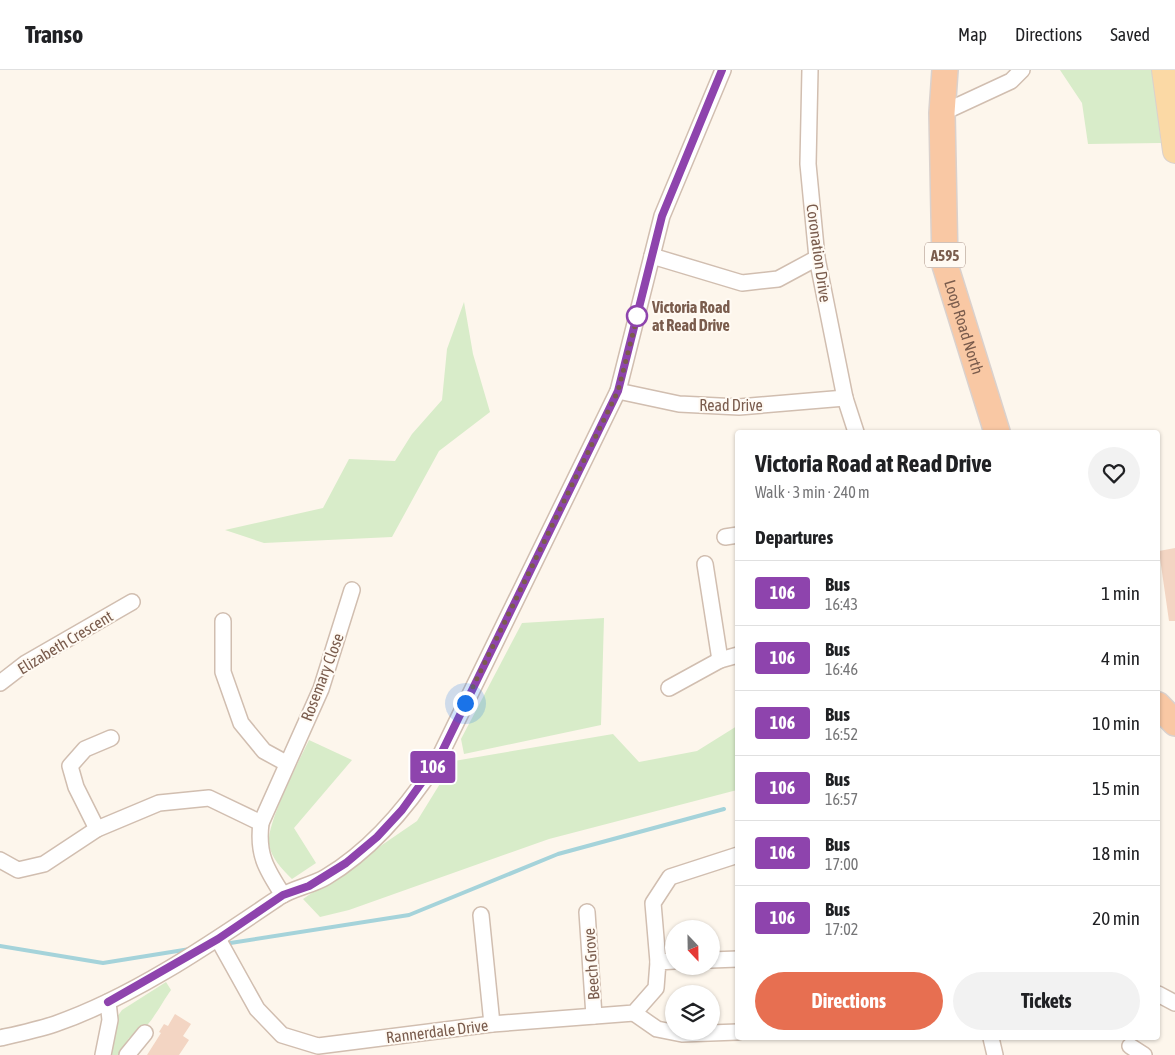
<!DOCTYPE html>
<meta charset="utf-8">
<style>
body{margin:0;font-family:"Asap Condensed",sans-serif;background:#f2f2f2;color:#202124;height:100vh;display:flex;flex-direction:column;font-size:19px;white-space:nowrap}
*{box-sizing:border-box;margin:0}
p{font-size:16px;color:#757577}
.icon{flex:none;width:28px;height:28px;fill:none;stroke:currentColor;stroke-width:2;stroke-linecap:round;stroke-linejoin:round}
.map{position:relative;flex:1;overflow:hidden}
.side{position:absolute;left:735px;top:360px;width:425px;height:610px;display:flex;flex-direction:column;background:#fff;border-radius:5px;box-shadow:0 1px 4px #0004}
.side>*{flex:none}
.badge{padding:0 10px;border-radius:4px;font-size:18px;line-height:32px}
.needle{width:32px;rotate:158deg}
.buttons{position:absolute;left:665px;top:850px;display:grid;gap:10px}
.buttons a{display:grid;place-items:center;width:55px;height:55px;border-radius:50%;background:#fff;box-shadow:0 1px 4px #0004;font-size:25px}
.you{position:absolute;width:25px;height:25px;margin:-12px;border:4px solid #fff;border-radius:50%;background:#1a73e8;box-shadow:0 0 0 8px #1a73e833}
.map>.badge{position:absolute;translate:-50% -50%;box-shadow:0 0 0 2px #fff}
h2{padding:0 20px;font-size:19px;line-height:45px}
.round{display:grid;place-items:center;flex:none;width:52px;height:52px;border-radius:26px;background:#f2f2f2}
.head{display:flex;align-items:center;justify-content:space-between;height:85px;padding:0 20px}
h1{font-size:24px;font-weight:700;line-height:38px}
.action{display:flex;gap:10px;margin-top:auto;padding:10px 20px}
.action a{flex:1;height:58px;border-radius:30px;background:#e76f51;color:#fff;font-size:20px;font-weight:700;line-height:58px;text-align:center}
.action a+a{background:#f2f2f2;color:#202124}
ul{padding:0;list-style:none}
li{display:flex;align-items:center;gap:15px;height:65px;padding:0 20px;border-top:1px solid #e0e0e0}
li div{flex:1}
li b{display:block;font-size:19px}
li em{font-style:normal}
li .badge{min-width:55px;font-weight:700;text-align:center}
header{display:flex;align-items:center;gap:30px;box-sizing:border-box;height:70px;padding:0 25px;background:#fff;border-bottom:1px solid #e0e0e0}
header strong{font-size:24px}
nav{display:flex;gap:28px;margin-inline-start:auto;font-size:18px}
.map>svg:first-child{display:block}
.green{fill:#d8ecc9}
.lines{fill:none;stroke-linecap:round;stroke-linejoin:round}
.stream{stroke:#a5d3da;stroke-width:4}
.building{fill:#f3d5c3}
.minor-casing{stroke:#d1beb0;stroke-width:18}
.primary-casing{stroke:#dad1cd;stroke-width:26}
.trunk-casing{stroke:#dad1cd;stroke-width:28}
.minor{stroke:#fff;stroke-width:15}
.primary{stroke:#fbd9a5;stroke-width:24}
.trunk{stroke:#f9c8a4;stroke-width:25}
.line-casing{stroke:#fff;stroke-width:11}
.line{stroke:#8e44ad;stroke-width:8}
.walk{stroke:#7a5c4d;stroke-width:5;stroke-dasharray:0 9}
.stop-dot{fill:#fff;stroke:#8e44ad;stroke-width:2.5}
.labels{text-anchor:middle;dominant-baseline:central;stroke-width:4;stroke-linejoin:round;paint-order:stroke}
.shield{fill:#fffaf3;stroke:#a28b7f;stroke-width:1}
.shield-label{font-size:15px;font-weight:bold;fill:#7a5c4d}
.street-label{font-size:16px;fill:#7a5c4d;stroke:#fffaf3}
.stop-label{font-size:16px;font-weight:bold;fill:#7a5c4d;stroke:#fffaf3;text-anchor:start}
</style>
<header>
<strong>Transo</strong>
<nav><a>Map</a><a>Directions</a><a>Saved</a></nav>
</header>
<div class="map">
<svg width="1175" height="985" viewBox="0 0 1175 985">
<rect width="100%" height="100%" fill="#fdf6ec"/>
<g class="green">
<path d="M1060,0H1153L1161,73L1088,74L1082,33Z"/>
<path d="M464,232L473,284L490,342L439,381L392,467L264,473L225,460L323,438L349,389L395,391L412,364L442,330L447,279Z"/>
<path d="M604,548L601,655L464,684L461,669L522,553Z"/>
<path d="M737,656V720L549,769L349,840L320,847L303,829L417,751L454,691L613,664L639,692L697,681Z"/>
<path d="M309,670L352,690L294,758L316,793L292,809C282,799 271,788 269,774C266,754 299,691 309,670Z"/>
<path d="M166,912L171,920C160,935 147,964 129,968L118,985H109L117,947L122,940Z"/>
</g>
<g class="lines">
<g class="stream">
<path d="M224,874L409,845L558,784L724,739"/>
<path d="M0,876L103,893L190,879"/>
</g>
</g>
<g class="building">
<path d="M1175,478V551H1169L1159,481Z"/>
<path d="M175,944L191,954L183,966L189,970L179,985H147L161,963L159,962L164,954L168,956Z"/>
</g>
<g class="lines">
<g class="minor-casing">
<g id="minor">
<path d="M810,0L808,94L817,188L845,328L856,362"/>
<path d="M942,43L1011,11L1022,0"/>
<path d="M652,186L742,213L778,209L817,188"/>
<path d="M618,321L679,334L739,337L845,328"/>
<path d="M725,467L738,465"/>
<path d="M705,494L720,590"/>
<path d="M223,551V602L241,653L264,681L286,693"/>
<path d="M0,613L26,593L132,532"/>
<path d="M669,618L720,590L738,585"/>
<path d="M97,759L76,717L70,696L85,679L111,668"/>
<path d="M0,790L18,800L44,794L97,759L159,733L209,728L261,753"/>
<path d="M283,825C266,799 257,784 261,753L321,619L352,520"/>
<path d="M587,842L594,946"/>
<path d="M481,845L492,954"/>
<path d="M218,869L257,939L282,965L318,976L492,954L634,943L656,918L658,892L674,891"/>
<path d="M711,890L738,889"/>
<path d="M658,892L653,833L670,807L738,785"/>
<path d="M1158,924L1175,933"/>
<path d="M634,943L657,959L682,964L738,962"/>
<path d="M0,968C18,964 37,960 55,954C133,927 210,874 278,828C292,818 311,816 326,807C373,779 409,735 438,690L618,321L662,146L723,0"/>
<path d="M991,968L995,985"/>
<path d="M1130,976L1144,985"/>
<path d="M103,985L110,950L108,932"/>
<path d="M127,985L145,963"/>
</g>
</g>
<g class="primary-casing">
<path id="primary" d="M1164,0L1175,81"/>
</g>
<g class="trunk-casing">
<g id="trunk">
<path id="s1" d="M945,0L942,43L945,195L997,362"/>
<path d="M1158,635L1175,653"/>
</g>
</g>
<use href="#minor" class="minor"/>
<use href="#primary" class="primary"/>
<use href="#trunk" class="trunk"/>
</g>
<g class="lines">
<g class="line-casing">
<path id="line" d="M108,932L218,869L283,825L309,816L346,793L377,767L402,740L438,690L618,321L662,146L722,0"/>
</g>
<use href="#line" class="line"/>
<path class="walk" d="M465,633L618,321L638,244L637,246"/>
</g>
<circle class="stop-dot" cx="637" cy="246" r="10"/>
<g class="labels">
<rect class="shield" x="925" y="172.5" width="40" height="25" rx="4"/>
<g class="shield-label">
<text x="945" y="185">A595</text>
</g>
<g class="street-label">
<text transform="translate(819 183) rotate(82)">Coronation Drive</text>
<text stroke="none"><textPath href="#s1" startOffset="260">Loop Road North</textPath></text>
<text x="731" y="335">Read Drive</text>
<text transform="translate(65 572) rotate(-31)">Elizabeth Crescent</text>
<text transform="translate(322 607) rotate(-69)">Rosemary Close</text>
<text transform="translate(591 894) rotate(-94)">Beech Grove</text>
<text transform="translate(437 961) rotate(-7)">Rannerdale Drive</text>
</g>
<g class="stop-label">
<text x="652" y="237">Victoria Road<tspan x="652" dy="18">at Read Drive</tspan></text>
</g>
</g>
</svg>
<div class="buttons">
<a><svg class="needle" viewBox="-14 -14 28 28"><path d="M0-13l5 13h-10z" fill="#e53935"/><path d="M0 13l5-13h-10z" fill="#757577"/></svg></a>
<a><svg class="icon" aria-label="layers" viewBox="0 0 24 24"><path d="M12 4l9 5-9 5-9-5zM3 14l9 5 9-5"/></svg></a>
</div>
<div class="you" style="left:465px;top:633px"></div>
<b class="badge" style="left:433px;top:697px;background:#8e44ad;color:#fff">106</b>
<section class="side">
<div class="head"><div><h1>Victoria Road at Read Drive</h1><p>Walk · 3 min · 240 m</p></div><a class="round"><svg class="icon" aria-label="heart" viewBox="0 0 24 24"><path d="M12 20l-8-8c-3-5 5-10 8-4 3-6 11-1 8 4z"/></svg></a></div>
<h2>Departures</h2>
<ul>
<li><span class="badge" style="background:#8e44ad;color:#fff">106</span><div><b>Bus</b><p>16:43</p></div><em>1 min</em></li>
<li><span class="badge" style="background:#8e44ad;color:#fff">106</span><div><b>Bus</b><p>16:46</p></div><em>4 min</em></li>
<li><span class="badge" style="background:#8e44ad;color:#fff">106</span><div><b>Bus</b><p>16:52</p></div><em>10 min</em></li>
<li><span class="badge" style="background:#8e44ad;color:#fff">106</span><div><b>Bus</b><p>16:57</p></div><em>15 min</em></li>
<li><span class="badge" style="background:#8e44ad;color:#fff">106</span><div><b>Bus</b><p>17:00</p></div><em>18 min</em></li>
<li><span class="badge" style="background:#8e44ad;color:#fff">106</span><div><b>Bus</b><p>17:02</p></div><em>20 min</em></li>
</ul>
<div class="action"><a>Directions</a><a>Tickets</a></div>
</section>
</div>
